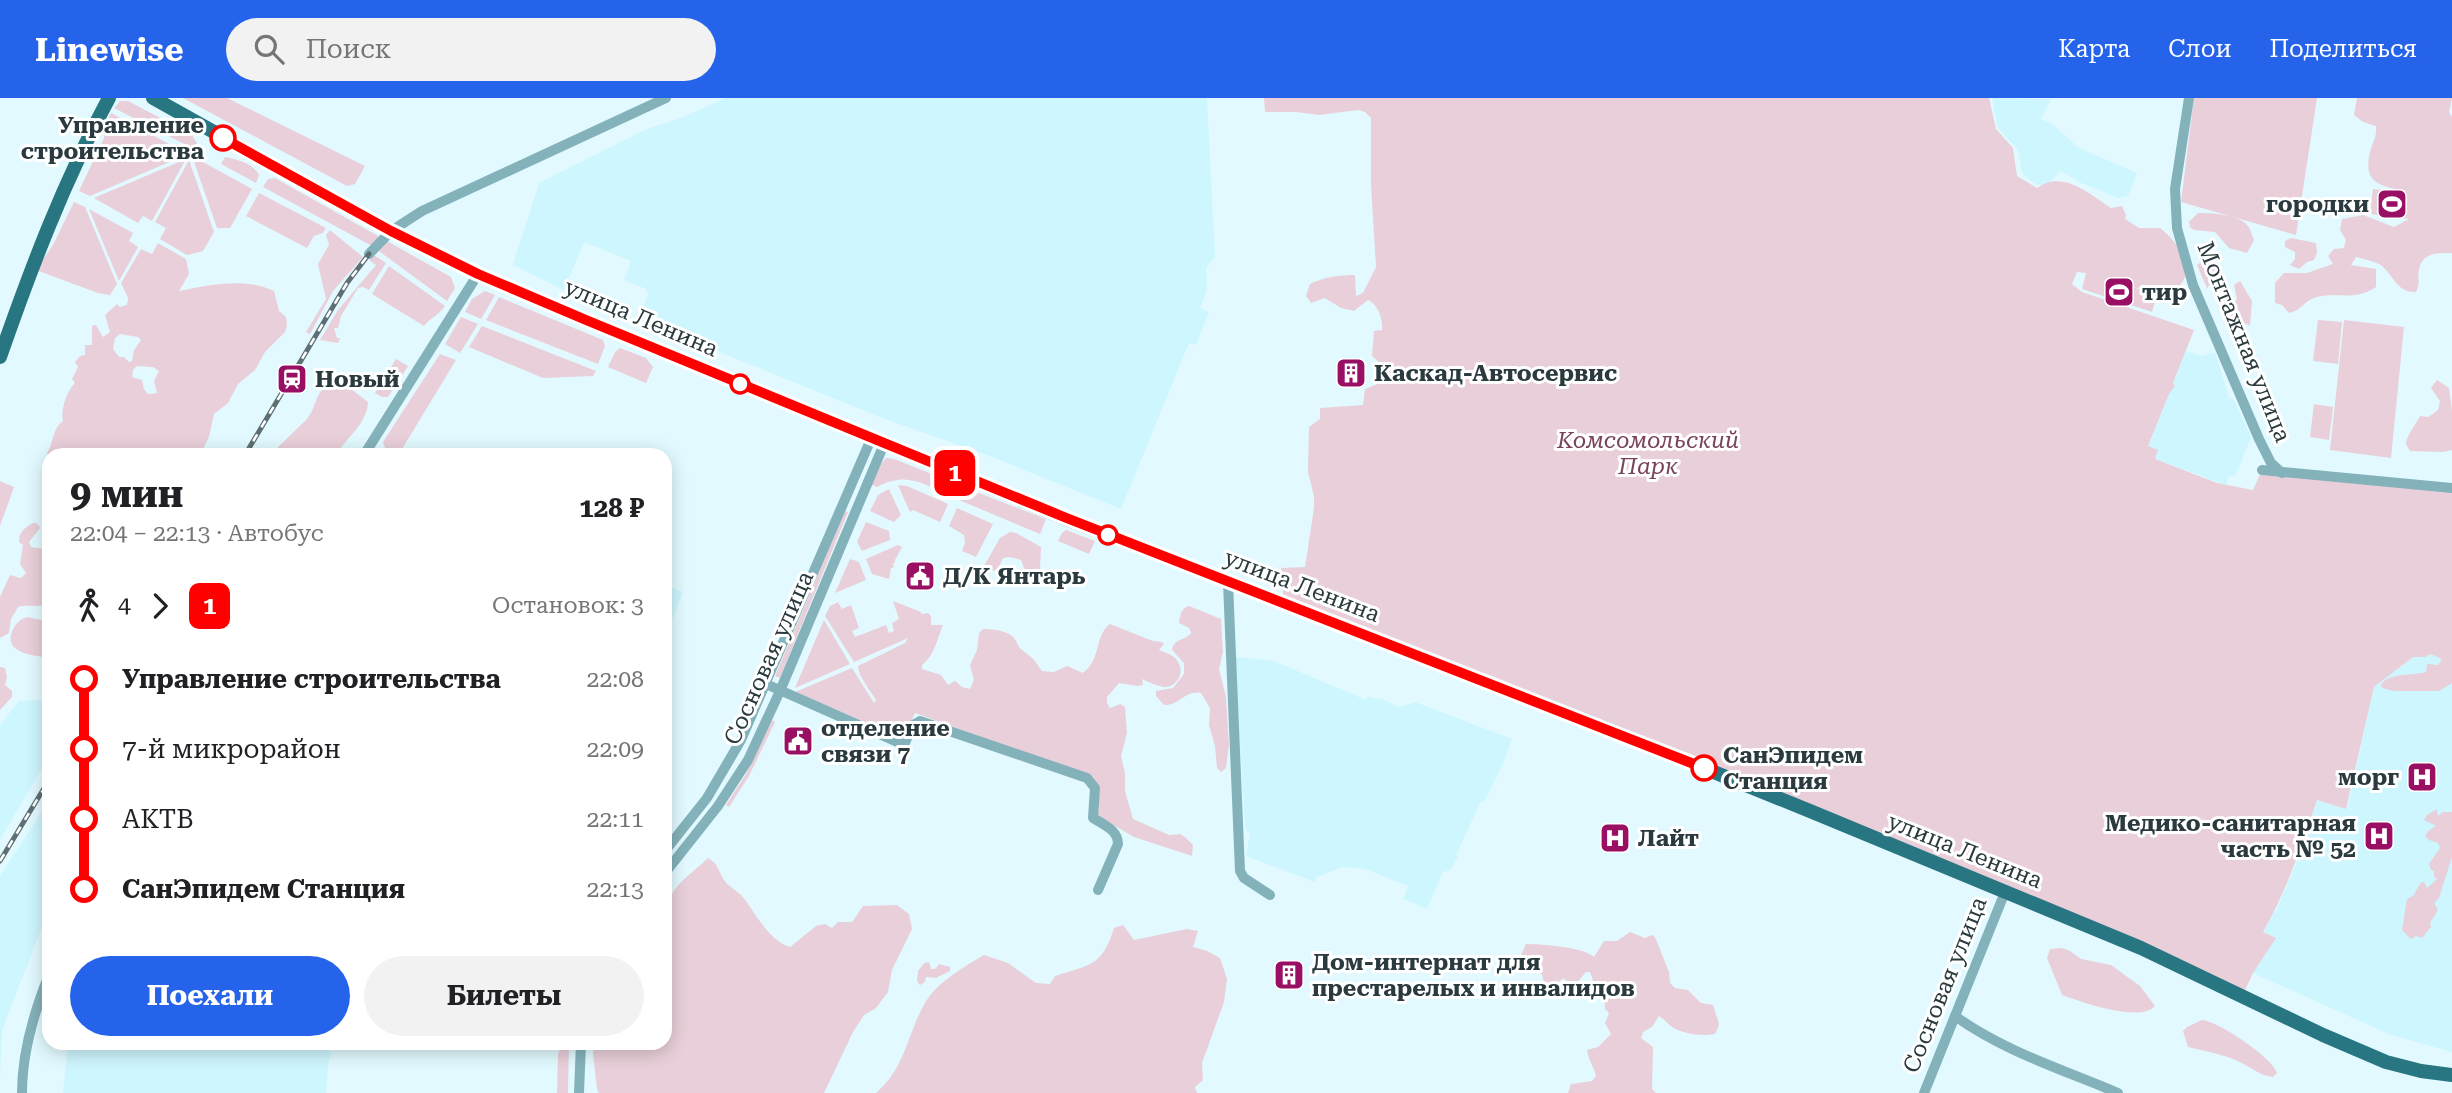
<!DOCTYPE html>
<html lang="ru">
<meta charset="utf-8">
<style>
body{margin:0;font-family:"Roboto Serif",serif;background:#f2f2f2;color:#202124;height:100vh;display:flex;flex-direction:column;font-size:26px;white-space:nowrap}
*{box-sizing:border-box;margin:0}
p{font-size:23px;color:#757577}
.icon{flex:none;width:38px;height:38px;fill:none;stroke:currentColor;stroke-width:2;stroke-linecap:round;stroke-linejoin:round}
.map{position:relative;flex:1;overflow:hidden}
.details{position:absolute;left:42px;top:350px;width:630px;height:602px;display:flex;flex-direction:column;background:#fff;border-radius:21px;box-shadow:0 4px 18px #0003}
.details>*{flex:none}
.badge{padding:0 14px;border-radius:10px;font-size:24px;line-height:46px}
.map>.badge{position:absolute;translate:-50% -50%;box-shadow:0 0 0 4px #fff}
.legs{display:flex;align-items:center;gap:10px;height:77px;padding:0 28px;font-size:23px}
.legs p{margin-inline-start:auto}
.summary{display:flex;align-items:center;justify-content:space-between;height:119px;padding:0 28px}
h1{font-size:38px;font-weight:700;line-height:52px}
.cta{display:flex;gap:14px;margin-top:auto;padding:14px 28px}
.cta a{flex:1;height:80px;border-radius:42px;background:#2563eb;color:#fff;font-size:28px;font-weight:700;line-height:80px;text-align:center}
.cta a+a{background:#f2f2f2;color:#202124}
ul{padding:0 28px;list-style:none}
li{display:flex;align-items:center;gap:24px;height:70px;font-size:26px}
li i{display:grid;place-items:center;width:10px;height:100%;margin:0 9px;background:currentColor}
li i::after{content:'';width:18px;height:18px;margin:-9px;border:5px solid;border-radius:50%;background:#fff}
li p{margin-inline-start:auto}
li:first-child i{background:linear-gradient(#0000 50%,currentColor 0)}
li:last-child i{background:linear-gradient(currentColor 50%,#0000 0)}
header{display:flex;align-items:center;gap:42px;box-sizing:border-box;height:98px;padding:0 35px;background:#2563eb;color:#fff}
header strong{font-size:33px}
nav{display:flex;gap:38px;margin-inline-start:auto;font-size:24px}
.search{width:490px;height:63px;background:#f2f2f2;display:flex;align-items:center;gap:18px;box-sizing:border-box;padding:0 24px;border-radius:38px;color:#757577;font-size:26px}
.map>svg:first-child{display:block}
.built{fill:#cef6fe}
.green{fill:#e9cfd9;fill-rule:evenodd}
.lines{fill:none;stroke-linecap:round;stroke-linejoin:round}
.minor{stroke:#84b2bb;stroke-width:10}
.major{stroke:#297683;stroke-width:14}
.rail-casing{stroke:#5d6f73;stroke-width:5}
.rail{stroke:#fff;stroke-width:2.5;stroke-dasharray:8;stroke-linecap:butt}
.line-1-casing{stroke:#fff;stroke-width:16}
.line-1{stroke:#f00;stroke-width:10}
.stop-1-dot{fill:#fff;stroke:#f00;stroke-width:3.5}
.labels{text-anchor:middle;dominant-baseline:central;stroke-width:6;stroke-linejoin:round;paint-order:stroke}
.stop-label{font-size:23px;font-weight:bold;fill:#2a3a3e;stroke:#fff;text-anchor:end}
.poi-label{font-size:23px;font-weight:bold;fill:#2a3a3e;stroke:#fff;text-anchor:start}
.street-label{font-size:23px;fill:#2a3a3e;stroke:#fff}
.park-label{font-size:23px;font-style:italic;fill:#79435d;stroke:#fff}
</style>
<header>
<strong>Linewise</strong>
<div class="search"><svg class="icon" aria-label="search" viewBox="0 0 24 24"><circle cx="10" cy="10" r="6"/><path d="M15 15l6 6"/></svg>Поиск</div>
<nav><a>Карта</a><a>Слои</a><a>Поделиться</a></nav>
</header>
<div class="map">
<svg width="2452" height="995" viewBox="0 0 2452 995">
<rect width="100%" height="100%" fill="#e2faff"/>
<g class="built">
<path d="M725,0H1207L1215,159L1206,170L1207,191L1200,210L1209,214L1196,247L1189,245L1121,411L987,357L882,320L638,221L649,195L645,194L646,191L624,182L631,163L584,144L564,192L513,167L539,85L649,30L681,20Z"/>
<path d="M1992,0L2051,1L2041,21L2052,26L2079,50L2137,75L2128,98L2118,100L2081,85L2061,73L2046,88L2035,86L2022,75L2018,52L1998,30Z"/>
<path d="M2186,253L2202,258L2215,254L2229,300L2234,302L2251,339L2235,379L2229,377L2226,387L2155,361L2148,349Z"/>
<path d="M665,487L683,494L665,539Z"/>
<path d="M2452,529V954L2391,937L2253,875L2275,841L2263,834L2278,808L2296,766L2317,702L2347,711L2374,589Z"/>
<path d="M1235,559L1274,563L1366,602L1368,598L1379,602L1380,600L1399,609L1415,604L1512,641L1502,668L1484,704L1481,703L1456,757L1458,758L1451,772L1443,774L1427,811L1403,801L1408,788L1365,771L1343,769L1317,779L1315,784L1246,758L1250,736L1245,730Z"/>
<path d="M38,602L49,608V658L0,742V627L19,603Z"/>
<path d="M49,703V811L2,932L0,981V778Z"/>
<path d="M68,945H317L332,954L328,966L326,995H63Z"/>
</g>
<g class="green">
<path d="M183,0H227L365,68L355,86L347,88Z"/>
<path d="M1264,0H1989L1996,31L2013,50L2017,78L2037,90C2062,71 2090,96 2111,110L2122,108L2126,117L2125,121L2139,130H2160C2185,150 2202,181 2164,199L2125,186L2157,198L2152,214L2082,191L2086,175L2077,174L2072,186L2082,194L2194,232L2173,285L2175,288L2169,296L2148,348L2158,352L2155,361L2217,385L2253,392L2262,372L2452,390V585L2439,593H2394L2382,590L2381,586C2392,574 2411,578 2426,574L2427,566L2438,567L2442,561L2430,556L2425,559H2413L2374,589L2346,711L2317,702C2302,747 2287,792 2263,834L2276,840L2253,875L2242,899L2169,863L1284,506L1281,470L1305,469L1314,410V398L1308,374L1309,329L1320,321V310L1363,307L1365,291L1380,285L1381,266L1372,258L1374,233L1382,232C1383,220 1378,207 1368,202L1354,213L1341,210L1325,200L1311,205L1306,198L1310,186C1324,179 1339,177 1355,177L1356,198L1363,195L1376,169L1371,87V20L1365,14L1358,12L1319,17L1296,14H1265Z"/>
<path d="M2194,0H2317L2296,137L2181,104Z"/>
<path d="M2357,0H2452L2449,14L2452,19V155C2438,155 2423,154 2419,171C2417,181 2421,183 2416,194C2397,195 2394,178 2382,168C2378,164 2361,160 2356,159L2351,167L2376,171V189C2354,204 2336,193 2314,200C2303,204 2302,212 2289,215L2282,207L2275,205V185L2284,175H2307L2333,166L2328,158L2334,151L2344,150L2346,142L2340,132L2342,121L2363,117L2394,129L2409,121L2370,116L2373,91L2407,94C2383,87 2362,88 2370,54C2373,43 2377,39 2376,28L2363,24L2354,17Z"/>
<path d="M120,3H128L191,36L197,45L194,51L114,10Z"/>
<path d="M111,15L188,56L90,98L79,93L104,40L106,24Z"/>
<path d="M192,58L252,91L230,130H217Z"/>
<path d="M225,59C237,61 254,66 259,77L256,85L221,66Z"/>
<path d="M186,61L152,123L143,118L138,125L94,100Z"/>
<path d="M189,62L214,134L203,153L187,157L160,141L166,130L155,124Z"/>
<path d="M275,80L451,179L455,190L447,203L372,148L263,89L268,81Z"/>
<path d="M259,95L326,130L323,135L314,138L307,150L246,118Z"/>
<path d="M74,104L85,109L117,186L110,197L98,195L36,172L53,147Z"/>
<path d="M89,111L133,135L129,143L138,149L119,183Z"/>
<path d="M2198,115C2212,115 2237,116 2247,127C2251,131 2252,138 2254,142L2247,155L2229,150L2215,134L2194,132L2190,129L2189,124Z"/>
<path d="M330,132L363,159L333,193L310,236L306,234L326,201L318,166L329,147L326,137Z"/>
<path d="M2291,140L2316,145L2317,155L2314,162L2307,164L2299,171L2290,167L2295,161V154L2285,149V143Z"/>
<path d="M158,145L186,161L189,176L179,193C209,187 245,179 274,193L279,213L286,219L287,228L285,234L265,254L255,272L238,286L228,305L214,316L209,339L200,357L49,359L47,355C54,345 52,331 63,323C60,312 67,293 75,285L72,281L78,269L75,264L80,258L85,257V247H92V228L96,227L103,239L110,234L105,217L117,206L120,209L127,207L128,200L121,185L141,151L152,156ZM120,236L138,239L141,242L134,252L132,263L129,264L124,259H119L113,251L115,240ZM137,268L153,269L159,273L154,283L157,295L148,296L144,291L142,282L132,279L133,272Z"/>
<path d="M374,157L386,165L369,192L363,189L358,190L341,218L338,230H334L337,240H340L338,245L320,242L338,212L376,167L369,162Z"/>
<path d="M2214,161L2220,168L2218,178L2207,190L2197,167L2203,163Z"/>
<path d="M389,168L445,208C439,217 430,220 424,228L372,196Z"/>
<path d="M2240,183L2252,203L2250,228L2241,223H2231L2226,218L2237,201L2234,187Z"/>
<path d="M485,193L495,197L481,221L465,214L472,201Z"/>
<path d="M499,199L603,242L605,248L598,266L486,222Z"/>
<path d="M461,219L478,226L460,255L445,246Z"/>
<path d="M2318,222L2342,224L2338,266L2313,263Z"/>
<path d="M2344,222L2404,229L2391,360L2330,352Z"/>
<path d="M482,228L596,273L593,278L543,280L469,249Z"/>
<path d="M620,250L646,260L653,269L646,285L608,269L615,254Z"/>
<path d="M440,256L456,262L399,356L385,350L383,344Z"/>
<path d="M396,261L408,268L388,299H382L375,295Z"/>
<path d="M2437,282L2449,290L2452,313V352L2443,354L2410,353L2406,346C2407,336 2415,328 2420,318L2428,319L2438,312L2440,303L2431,290Z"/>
<path d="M329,285H343L368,304C367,326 346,340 336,357H270C282,345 294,334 306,322C318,308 313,297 329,285Z"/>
<path d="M2314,306L2333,309L2329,342L2310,339Z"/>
<path d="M886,360L894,361L942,380L946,386L955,390L951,398C923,386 907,373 877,389L871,386L881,366Z"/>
<path d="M0,383L14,389L0,428Z"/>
<path d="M898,387L907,388L948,406L940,424L913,412L910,414Z"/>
<path d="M889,391L901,417L894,424L870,413L878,397Z"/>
<path d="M963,393L971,397L979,395L1046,421L1040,436L959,402Z"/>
<path d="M957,410L993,426L976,459L962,453L965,445L964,437L949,428Z"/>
<path d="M845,413L848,414L780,580L775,578Z"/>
<path d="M866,424L889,433L890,442L862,453L857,444Z"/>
<path d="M33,425H37L40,430L29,444L31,449L44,451L49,449V506C40,510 29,506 18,509L11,521L9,535L0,540V499L10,477L21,480L26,475L20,466L23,447L19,444C19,433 25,430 33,425Z"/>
<path d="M1066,432L1095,443L1089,456L1058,443L1062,435Z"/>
<path d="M1010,434L1016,435L1041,449L1040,471L1032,480L1027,478L1021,462L1010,459L1003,460C999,468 998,475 987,473L984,468L1000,440Z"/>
<path d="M898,447L902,449L895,462V464L893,466L894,469L891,470L889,481L872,476L866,461Z"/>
<path d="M850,461L859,464L866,482L835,495Z"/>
<path d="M893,503L921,514V516L928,515L931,518V527H943C937,541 935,557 922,567V571L941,577L948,587L955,583L962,589L970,591L974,582L970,567L977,552L979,535L983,531C991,531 1005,532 1012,538C1017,542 1017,548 1022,552C1033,560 1034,561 1042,573L1054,574L1067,568L1083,575C1102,560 1094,538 1110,526L1153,543L1162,544L1164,546L1159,552C1166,555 1175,557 1178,564C1185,575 1177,589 1164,589C1157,588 1149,584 1142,581L1143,587L1137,588L1119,585L1107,599V605L1110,610L1120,606L1125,609L1127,635L1121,658L1125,675V693L1133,721L1169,737L1180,736L1185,739L1193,747L1192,758L1134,739L1098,718L1091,679L915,615L902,643L899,639L795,594L852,570L874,605L876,602C870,592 858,578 858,568L905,545L908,540L854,564L825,518L830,508L838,504L842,511L851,507L859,530L852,533L855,539L886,527L889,535L894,533L892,525L899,521Z"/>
<path d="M1189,508L1221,521L1223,554L1219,571L1226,599L1229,647L1226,670L1221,674L1217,670L1215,648L1209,627L1210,610L1201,595C1184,592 1180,608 1164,607L1156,598V593L1173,590L1184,576V565L1172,552C1174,540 1185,543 1191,535L1189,530L1179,525C1180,517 1181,510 1189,508Z"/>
<path d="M28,519L49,524V560C39,558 22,557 15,550C4,541 16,520 28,519Z"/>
<path d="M824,522L850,566L795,590Z"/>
<path d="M0,569L5,570L7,579L5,587L12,593V599L0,612Z"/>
<path d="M772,622L775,624L749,678L729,709L726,707L746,676Z"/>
<path d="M2437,711L2438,718L2443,714H2452V759L2439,800L2434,805L2438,812L2430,825L2431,829L2422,840L2416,838L2411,841L2402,832L2407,801L2413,798L2421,784H2424L2427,790L2437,781L2434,779V773L2431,772L2429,766L2440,750L2438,745L2429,742L2425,738L2428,733L2436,728L2424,722L2427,717Z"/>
<path d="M708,760C719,766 718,773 724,782C728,788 736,792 741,797C755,813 768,843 790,849L816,828L825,826L832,830L838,824H852L863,808L897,807L909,816L912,831L892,872L888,894L876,910L864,917L853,934L824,995H599L597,992L593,955L595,945H665V805L669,803C675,785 694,774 708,760Z"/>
<path d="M1123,827L1134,842L1187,831L1198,833L1193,849L1207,853L1220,860L1227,881L1224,904L1202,965L1203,982L1195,989L1197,995H876C906,969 907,936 925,905C937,884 964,869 984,857L1008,865L1036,885L1050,886L1055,878C1089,867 1102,869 1114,830Z"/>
<path d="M1630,834L1645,840L1652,837L1655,839L1669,874L1670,885L1675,890L1688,892L1701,905L1713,907L1719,926L1716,935C1708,940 1680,935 1672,929C1667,925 1664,921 1659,918L1652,929L1643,934L1641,940L1653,949L1652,991L1656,995H1568L1571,986L1592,983L1596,978C1594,968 1588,962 1587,952L1598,949L1611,936L1605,925L1609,915L1605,911L1604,893L1596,891L1590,874H1586L1575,887L1566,890L1568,886L1564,880L1554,887L1545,888L1542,877L1521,857L1526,846C1540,846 1584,849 1594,859L1604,843H1617Z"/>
<path d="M2062,850L2070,853L2081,861L2111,867L2140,888L2155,908C2141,925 2081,904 2062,897L2047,860L2050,851Z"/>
<path d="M929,864L931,871H935L939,866L950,869V873L936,880L926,879L925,884L920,887L917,883L918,873L924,865Z"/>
<path d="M2202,922C2218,923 2273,960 2277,975L2273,979C2262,978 2257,973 2247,968C2230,957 2207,954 2188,949L2183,933L2187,929Z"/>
<path d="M569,945L568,995H557L558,956L560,951Z"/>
</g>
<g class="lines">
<g class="minor">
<path d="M2189,0L2175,91L2177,130L2193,187L2259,341L2271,365L2282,375"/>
<path d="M369,156L391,133L422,113L666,0"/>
<path d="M364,357L478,176"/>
<path d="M2262,372L2452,390"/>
<path d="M1228,485L1240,773L1244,780L1270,797"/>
<path d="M766,586L904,647L913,627L920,623L1087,680L1095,690L1093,720C1104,727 1118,732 1118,746L1098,792"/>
<path d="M665,753L707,700L741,642L871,341"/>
<path d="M665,775L718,708L748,662L780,593L884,346"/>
<path d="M1955,918C2003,953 2064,972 2118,995"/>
<path d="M22,995C22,955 34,914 49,877"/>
<path d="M579,995L581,945"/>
<path d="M1924,995L2005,794"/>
</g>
<g class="major">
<path d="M153,0L391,133L478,176L586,222L1064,420L1625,638L1810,713L2141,850L2323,937L2386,964L2421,973L2452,977"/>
<path d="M0,259C31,170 64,83 109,0"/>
</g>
<g class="rail-casing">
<g id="rail">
<path d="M245,357L347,185L369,156"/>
<path d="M0,763L49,682"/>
</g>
</g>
<use href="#rail" class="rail"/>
</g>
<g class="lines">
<g class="line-1-casing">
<path id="line-1" d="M223,40L391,133L478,176L586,222L1064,419L1704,670"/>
</g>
<use href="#line-1" class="line-1"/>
</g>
<defs>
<g id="stadium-square" transform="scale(1.575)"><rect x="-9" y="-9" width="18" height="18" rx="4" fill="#990f63" stroke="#fff"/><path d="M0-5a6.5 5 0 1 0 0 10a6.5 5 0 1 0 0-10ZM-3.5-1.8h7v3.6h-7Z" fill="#fff"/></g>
<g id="building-square" transform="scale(1.575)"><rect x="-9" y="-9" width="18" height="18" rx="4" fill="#990f63" stroke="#fff"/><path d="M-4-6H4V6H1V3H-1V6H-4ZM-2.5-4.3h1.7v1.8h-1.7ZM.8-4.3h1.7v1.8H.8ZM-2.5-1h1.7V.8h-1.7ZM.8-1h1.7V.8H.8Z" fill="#fff"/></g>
<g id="station-square" transform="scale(1.575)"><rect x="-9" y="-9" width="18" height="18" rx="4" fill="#990f63" stroke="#fff"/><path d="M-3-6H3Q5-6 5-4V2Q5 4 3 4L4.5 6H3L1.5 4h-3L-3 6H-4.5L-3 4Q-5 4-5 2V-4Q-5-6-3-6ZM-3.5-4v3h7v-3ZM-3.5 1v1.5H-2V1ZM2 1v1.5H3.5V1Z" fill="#fff"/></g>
<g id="civic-square" transform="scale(1.575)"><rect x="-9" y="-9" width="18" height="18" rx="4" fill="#990f63" stroke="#fff"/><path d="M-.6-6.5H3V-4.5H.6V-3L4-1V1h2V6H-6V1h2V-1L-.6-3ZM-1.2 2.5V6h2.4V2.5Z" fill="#fff"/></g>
<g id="hospital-square" transform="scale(1.575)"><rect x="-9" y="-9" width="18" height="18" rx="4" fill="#990f63" stroke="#fff"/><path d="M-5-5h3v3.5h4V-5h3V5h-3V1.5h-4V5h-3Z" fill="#fff"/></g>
</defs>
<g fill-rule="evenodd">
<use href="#stadium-square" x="2392" y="106"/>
<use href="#stadium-square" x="2119" y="194"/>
<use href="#building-square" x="1351" y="275"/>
<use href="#station-square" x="292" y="281"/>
<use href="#civic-square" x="920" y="478"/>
<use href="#civic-square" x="798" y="643"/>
<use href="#hospital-square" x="2422" y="679"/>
<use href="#hospital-square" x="2379" y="738"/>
<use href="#hospital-square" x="1615" y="740"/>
<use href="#building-square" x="1289" y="877"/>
</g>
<g class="stop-1-dot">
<circle cx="223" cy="40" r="12"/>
<circle cx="740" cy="286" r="9"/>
<circle cx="1108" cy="437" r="9"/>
<circle cx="1704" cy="670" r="12"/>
</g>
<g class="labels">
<g class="stop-label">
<text x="204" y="27">Управление<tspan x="204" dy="26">строительства</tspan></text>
<text x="1723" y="657" text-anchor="start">СанЭпидем<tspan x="1723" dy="26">Станция</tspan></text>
</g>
<g class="poi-label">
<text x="2369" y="106" text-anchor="end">городки</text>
<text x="2142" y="194">тир</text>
<text x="1374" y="275">Каскад-Автосервис</text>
<text x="315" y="281">Новый</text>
<text x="943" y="478">Д/К Янтарь</text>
<text x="821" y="630">отделение<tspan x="821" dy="26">связи 7</tspan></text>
<text x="2399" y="679" text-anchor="end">морг</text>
<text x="2356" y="725" text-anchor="end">Медико-санитарная<tspan x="2356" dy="26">часть № 52</tspan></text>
<text x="1638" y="740">Лайт</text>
<text x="1312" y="864">Дом-интернат для<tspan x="1312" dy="26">престарелых и инвалидов</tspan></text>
</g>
<g class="street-label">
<text transform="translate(641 220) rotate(23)">улица Ленина</text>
<text transform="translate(2244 244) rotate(68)">Монтажная улица</text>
<text transform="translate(1302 488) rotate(21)">улица Ленина</text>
<text transform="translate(769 560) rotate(-66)">Сосновая улица</text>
<text transform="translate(1965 753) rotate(22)">улица Ленина</text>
<text transform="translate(1945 887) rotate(-68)">Сосновая улица</text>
</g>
<g class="park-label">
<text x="1648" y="342">Комсомольский<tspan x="1648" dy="26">Парк</tspan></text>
</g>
</g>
</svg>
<b class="badge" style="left:955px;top:375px;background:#f00;color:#fff">1</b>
<section class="details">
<div class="summary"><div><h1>9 мин</h1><p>22:04 – 22:13 · Автобус</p></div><b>128 ₽</b></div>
<div class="legs"><svg class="icon" aria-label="walk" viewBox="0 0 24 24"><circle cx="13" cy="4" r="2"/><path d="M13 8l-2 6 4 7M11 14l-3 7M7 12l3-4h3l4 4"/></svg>4<svg class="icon" aria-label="forward" viewBox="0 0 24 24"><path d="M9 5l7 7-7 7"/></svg><b class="badge" style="background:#f00;color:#fff">1</b><p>Остановок: 3</p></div>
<ul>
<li><i style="color:#f00"></i><b>Управление строительства</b><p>22:08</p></li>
<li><i style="color:#f00"></i><span>7-й микрорайон</span><p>22:09</p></li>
<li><i style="color:#f00"></i><span>АКТВ</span><p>22:11</p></li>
<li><i style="color:#f00"></i><b>СанЭпидем Станция</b><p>22:13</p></li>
</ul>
<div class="cta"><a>Поехали</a><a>Билеты</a></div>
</section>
</div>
